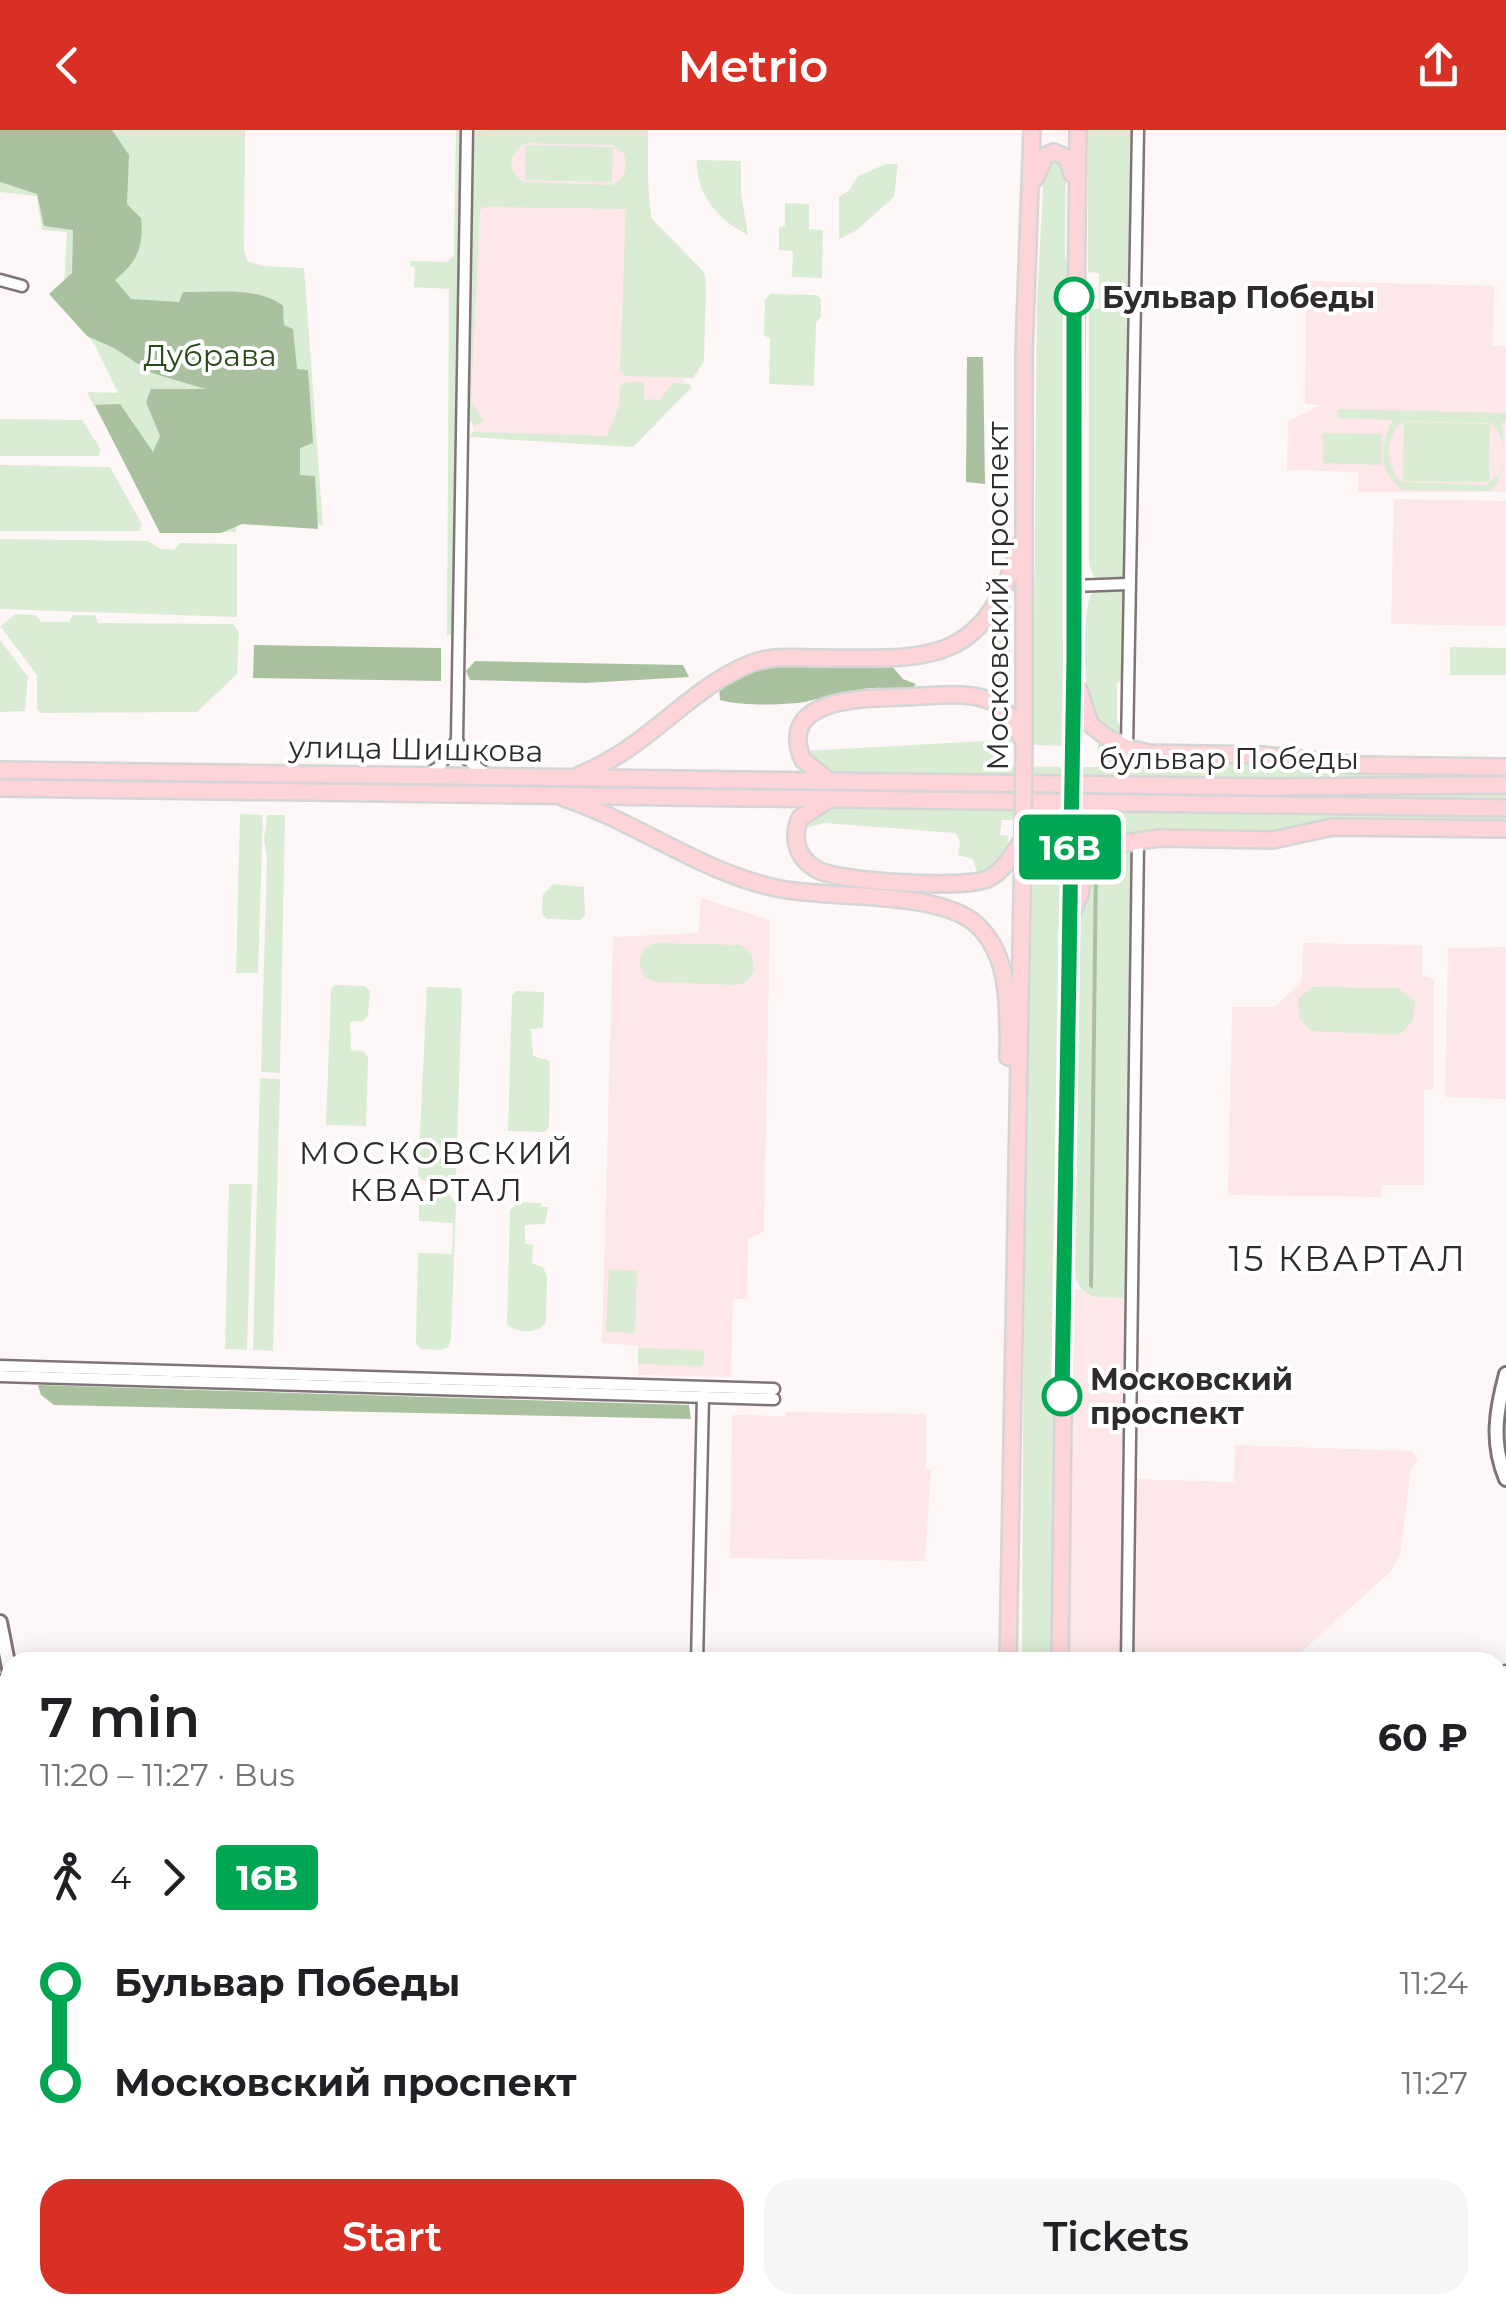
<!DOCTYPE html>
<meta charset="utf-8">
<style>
body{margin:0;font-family:Montserrat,sans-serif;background:#f6f6f6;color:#202124;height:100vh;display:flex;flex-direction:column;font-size:38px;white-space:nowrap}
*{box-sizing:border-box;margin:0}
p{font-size:32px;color:#757577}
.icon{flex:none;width:55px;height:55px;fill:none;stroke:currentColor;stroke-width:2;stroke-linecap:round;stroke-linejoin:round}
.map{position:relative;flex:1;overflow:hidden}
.panel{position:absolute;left:0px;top:1522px;width:1508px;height:662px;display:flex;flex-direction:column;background:#fff;border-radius:30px 30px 0 0;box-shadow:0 5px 25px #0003}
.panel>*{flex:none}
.badge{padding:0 20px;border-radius:8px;font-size:35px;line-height:65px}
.map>.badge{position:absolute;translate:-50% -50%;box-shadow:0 0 0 5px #fff}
.legs{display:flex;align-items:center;gap:15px;height:110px;padding:0 40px;font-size:32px}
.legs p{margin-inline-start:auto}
.head{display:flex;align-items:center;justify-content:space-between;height:170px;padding:0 40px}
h1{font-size:55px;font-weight:600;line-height:75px}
.action{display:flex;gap:20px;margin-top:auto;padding:20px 40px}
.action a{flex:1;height:115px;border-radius:30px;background:#d93025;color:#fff;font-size:40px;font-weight:600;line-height:115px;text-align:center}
.action a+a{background:#f6f6f6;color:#202124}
ul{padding:0 40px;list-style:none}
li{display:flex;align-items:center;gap:35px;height:100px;font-size:38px}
li i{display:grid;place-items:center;width:15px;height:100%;margin:0 12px;background:currentColor}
li i::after{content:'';width:25px;height:25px;margin:-12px;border:8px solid;border-radius:50%;background:#fff}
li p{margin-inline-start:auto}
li:first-child i{background:linear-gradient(#0000 50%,currentColor 0)}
li:last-child i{background:linear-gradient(currentColor 50%,#0000 0)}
header{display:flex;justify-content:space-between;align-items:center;height:130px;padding:0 40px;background:#d93025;color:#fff;font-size:45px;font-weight:600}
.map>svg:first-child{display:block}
.built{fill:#fde7e8}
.green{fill:#daecd3;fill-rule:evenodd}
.forest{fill:#a9c19f}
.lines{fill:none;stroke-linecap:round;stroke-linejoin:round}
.minor-casing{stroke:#807576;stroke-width:15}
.tertiary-casing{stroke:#807576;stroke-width:18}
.primary-casing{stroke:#d5d5d5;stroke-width:20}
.minor{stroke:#fff;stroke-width:10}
.tertiary{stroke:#fff;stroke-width:12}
.primary{stroke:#fdd4d7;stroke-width:15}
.primary-bridge-casing{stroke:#d5d5d5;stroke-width:20;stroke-linecap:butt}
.primary-bridge{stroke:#fdd4d7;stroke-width:15}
.line-1-casing{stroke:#fff;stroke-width:22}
.line-1{stroke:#00a651;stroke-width:15}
.stop-1-dot{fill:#fff;stroke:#00a651;stroke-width:5}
.labels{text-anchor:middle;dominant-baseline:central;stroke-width:8;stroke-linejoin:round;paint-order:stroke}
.stop-label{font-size:30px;font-weight:bold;fill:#2f2b2b;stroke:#fff;text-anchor:start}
.park-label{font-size:30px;fill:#2a4a1a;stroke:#fff}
.street-label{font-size:30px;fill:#2f2b2b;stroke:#fff}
.neighbourhood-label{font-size:32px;letter-spacing:2.5px;fill:#2f2b2b;stroke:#fff}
.quarter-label{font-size:35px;letter-spacing:2.5px;fill:#2f2b2b;stroke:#fff}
</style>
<header><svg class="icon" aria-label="back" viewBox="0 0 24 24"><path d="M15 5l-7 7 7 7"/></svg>Metrio<svg class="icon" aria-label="share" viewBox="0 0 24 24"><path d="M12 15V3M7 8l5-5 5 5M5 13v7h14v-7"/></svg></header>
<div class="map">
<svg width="1506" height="2184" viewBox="0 0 1506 2184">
<rect width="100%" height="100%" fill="#fef7f7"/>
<g class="built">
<path d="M502,0H648L647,97L690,142L684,257L608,309L473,306V292H467L475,1Z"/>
<path d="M1306,151L1494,156L1493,216H1506V362H1358V342L1287,340L1288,291L1321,275L1305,274Z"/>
<path d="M1394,369L1506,371V496L1391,494Z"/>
<path d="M701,768L770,790L764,1101L748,1109L747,1169H733L731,1247L638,1245V1216L602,1213L613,807L698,803Z"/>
<path d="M1303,813L1422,815V845L1434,849V959L1424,960V1055H1382L1381,1067L1228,1065L1232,877H1275L1302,851Z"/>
<path d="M1506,817V969L1445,967L1448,818Z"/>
<path d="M1071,1159L1140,1161L1136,1349L1234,1352L1235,1315L1411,1321L1418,1329L1411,1339L1400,1426L1390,1442L1290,1532L1269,1523L1260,1532H1066L1070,1296L1075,1277Z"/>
<path d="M786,1282L926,1284V1339L931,1340L925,1431L730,1428L732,1285L785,1286Z"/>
<path d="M1498,2029L1506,2038V2184H1376V2175H1498Z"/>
</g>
<g class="green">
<path d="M0,0H245L244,119L247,131L263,136L304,138L323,395L243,389L237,391L236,402L160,400L87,262L118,263L95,215L63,176L67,102L42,100L37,66L0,62Z"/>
<path d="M456,0H467L460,412L468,421L467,496L458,505H447L449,159L414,157L415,137L410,136V131L447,132L454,126Z"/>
<path d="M502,0H648C648,28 647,62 652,89L704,142L706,151L704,232L693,248L626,246L620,241L626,79L485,77L480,80L471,271L484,292L473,296L472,292H467L475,1ZM525,13L613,15L624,24C629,37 625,49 612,55L524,52C506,41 508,24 525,13Z"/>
<path d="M1088,0H1135L1130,80L1123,450L1095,449L1089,435V179H1099V143L1088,142Z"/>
<path d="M525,15L613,17L612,52L525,50Z"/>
<path d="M1054,26L1066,39L1065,123L1069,147L1063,616L1033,615L1037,172L1044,38Z"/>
<path d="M697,30L741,31V63L748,105C719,91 695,63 697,30Z"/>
<path d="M886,34H898L894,67L857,100L839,109V67L849,60L858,46Z"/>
<path d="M785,73L809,74V99L823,100L822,148L792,147L793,121L779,120V97L785,96Z"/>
<path d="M770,164L817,165L821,170V187L816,192L814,256L769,254L770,209L764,205L765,170Z"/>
<path d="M625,252H644V269L659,270L673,253L690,254L691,258L633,317L469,307L473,302L607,306L619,276L620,257Z"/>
<path d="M1338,279L1506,283V292L1501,293C1506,313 1506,351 1489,361L1403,360C1377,343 1380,314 1393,290L1338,288ZM1404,291L1492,293C1506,308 1506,327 1499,345L1486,355L1402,352C1384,335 1384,306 1404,291Z"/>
<path d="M0,289L82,290L101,320L98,326H0Z"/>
<path d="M1404,292L1490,294L1489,352L1403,351Z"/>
<path d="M1323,303L1382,304L1381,335L1323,333Z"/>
<path d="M0,335L110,337L142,394L140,401H0Z"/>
<path d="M0,409L148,411L161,419L174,420L180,413L237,414V487L0,479Z"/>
<path d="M1123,461L1125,548L1117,553V591L1124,603L1121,609C1114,604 1101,598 1096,591C1082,571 1083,488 1090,466L1094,462Z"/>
<path d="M1009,474L1011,476L1009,575L1004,574L995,560L996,488Z"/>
<path d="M16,484L35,485L41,492H69L73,485H95L98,493L233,494L239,502L237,544L197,582L41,583L37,579V545L0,496Z"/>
<path d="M0,510L28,547L25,581L0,582Z"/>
<path d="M1450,517L1506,518V545H1450Z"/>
<path d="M1001,584L1012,603V615H1001V636L1097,637L1098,608L1125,626L1151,629L1254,630L1506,642V649L844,645L825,643L804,621L1002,610Z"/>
<path d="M270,649L1096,661L1506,664V673L270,655Z"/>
<path d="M831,676L1466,682L1506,685V693L1225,703L1091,714V707H1097V692L1002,690L1000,705L1008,706L1007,726L994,739L979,747L973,729L958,725L960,712L956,703L824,693L802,699L812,687Z"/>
<path d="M240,684L263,685L258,843H236Z"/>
<path d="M267,685H285L280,943L261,942L267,728L264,709Z"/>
<path d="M1138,711L1130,1168L1094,1167L1082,1160L1076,1150L1070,1089L1068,792L1087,726Z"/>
<path d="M1026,713L1065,714L1052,1532H1022Z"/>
<path d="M553,754L584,757L585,786L580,790L547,789L542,784L543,764Z"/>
<path d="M654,813L741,815L752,825L754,841L746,852L738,855L656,852L645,847L639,833L643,820Z"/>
<path d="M335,855L365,856L370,861L368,886L363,891L350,892L351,920L363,921L368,927L366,996L326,995L331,859Z"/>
<path d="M427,857L460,858L462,861L456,1047L448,1053H429L421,1049L418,1044Z"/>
<path d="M1312,857L1398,858L1415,872L1413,891L1399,905L1311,901L1299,888L1298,869Z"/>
<path d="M516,861L544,862L543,898L531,899L533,926L550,931L549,997L545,1002L508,1001L512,866Z"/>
<path d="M260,948L280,949L273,1221L253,1220Z"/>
<path d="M229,1054H252L247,1220L225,1219Z"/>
<path d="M425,1063H448L456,1074L451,1210L448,1217L440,1220L421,1219L416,1214L418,1123L452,1124L453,1093L419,1091V1071Z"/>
<path d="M519,1072L541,1073V1077H548L545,1094L525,1095V1114L533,1115L532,1133L543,1137L547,1146L546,1192C539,1204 515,1204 507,1194L510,1080Z"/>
<path d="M609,1139L637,1141L635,1203L606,1202Z"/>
<path d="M638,1218L704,1220L703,1236L638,1234Z"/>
<path d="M1500,2074H1506V2184L1464,2183L1465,2175H1498Z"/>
</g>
<g class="forest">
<path d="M0,0H112L129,25L127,74L141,88C144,117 137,132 115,150L131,169L179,172L183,162C213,163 259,156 283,176L284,195L293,199L297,239L308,240L313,313L300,318V345L315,346L318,399L242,394L221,403H160L95,275L120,274L153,322L160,306L146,272L151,259H206L152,243L114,218L87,206L49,164L72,143L73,100L44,96L37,64L0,52Z"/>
<path d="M967,227H983L985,354L966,352Z"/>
<path d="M254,515L441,518V551L253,548Z"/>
<path d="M475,531L683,535L689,547L585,553L470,550L466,541Z"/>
<path d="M759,534H890L903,549L916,554L913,558L897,562C878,549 821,570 798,573C774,575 744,576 720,570L719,556Z"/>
<path d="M1098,729L1093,1159L1089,1156L1094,734Z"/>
<path d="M38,1255L689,1275L691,1289L54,1275L41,1265Z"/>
<path d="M0,1688L10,1749V2175H62L59,2184H0Z"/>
</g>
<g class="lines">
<g class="minor-casing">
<g id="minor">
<path d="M0,150L22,156"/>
<path d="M1074,456L1127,454"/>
<path d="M457,610L467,0"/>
<path d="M1127,618L1138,0"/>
<path d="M427,645L439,637L457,610L464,627L486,644"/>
<path d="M0,1236L774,1259"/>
<path d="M0,1246L774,1269"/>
<path d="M697,1532L703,1266"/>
<path d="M1127,1532L1138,711"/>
<path d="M1498,1549L1506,1541"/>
<path d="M1123,2184V2175"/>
<path d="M1350,2184L1351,2175"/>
</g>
</g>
<g class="tertiary-casing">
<g id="tertiary">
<path d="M1506,1244C1496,1281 1491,1313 1506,1349"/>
<path d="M0,1492L10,1543"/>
<path d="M0,1552L10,1603"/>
<path d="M214,2175L217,2184"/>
<path d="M224,2175L226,2184"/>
</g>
</g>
<g class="primary-casing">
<g id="primary">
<path d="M1035,49L1045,26L1054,22L1067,28L1072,44"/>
<path d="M1079,560L1090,594L1106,607L1127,618L1149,623L1262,625L1360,635L1506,637"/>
<path d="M1024,614V222L1032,0"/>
<path d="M1072,615L1078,0"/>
<path d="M0,640L1271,657L1506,655"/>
<path d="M579,645C647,619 691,556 752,533C774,525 798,528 821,528C932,529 984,536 1020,414"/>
<path d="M828,650L803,630C775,566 869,568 906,567C933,566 975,559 998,575C1011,583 1017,600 1024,613"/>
<path d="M0,658L1506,678"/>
<path d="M564,668C636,692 701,742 776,758C830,770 938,759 977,795C1012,827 1008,885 1008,927"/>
<path d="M828,670L800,688C791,708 797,729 818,740C841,752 963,759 987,749C1004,742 1013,723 1023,709"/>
<path d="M1071,785L1080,764L1087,726L1094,719L1118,714L1159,708L1273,710L1332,697L1506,699"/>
<path d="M1008,1532L1023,709"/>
<path d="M1060,1532L1070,710"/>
<path d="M998,2184L999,2175"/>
<path d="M1050,2184V2175"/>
</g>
</g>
<use href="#minor" class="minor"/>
<use href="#tertiary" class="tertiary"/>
<use href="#primary" class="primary"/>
<g class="primary-bridge-casing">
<g id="primary-bridge">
<path d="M1023,709L1024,614"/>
<path d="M1070,710L1072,615"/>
</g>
</g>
<use href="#primary-bridge" class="primary-bridge"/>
</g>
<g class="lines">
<g class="line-1-casing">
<path id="line-1" d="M1062,1266L1074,528V167"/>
</g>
<use href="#line-1" class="line-1"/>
</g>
<g class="stop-1-dot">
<circle cx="1074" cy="167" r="18"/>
<circle cx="1062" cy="1266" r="18"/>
</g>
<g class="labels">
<g class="stop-label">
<text x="1102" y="167">Бульвар Победы</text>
<text x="1090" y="1249">Московский<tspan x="1090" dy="34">проспект</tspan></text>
</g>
<g class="park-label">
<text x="210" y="225">Дубрава</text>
</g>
<g class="street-label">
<text transform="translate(997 466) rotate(-90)">Московский проспект</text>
<text transform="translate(416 619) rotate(1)">улица Шишкова</text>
<text x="1229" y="628">бульвар Победы</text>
</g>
<g class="neighbourhood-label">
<text x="437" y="1022">МОСКОВСКИЙ<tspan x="437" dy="37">КВАРТАЛ</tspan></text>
</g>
<g class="quarter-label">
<text x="1348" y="1128">15 КВАРТАЛ</text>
</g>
</g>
</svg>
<b class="badge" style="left:1070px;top:717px;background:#00a651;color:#fff">16В</b>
<section class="panel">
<div class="head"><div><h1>7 min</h1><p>11:20 – 11:27 · Bus</p></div><b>60 ₽</b></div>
<div class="legs"><svg class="icon" aria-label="walk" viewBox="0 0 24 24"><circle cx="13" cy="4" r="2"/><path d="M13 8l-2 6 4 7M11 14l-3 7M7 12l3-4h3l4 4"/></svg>4<svg class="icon" aria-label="forward" viewBox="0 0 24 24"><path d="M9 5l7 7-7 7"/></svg><b class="badge" style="background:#00a651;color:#fff">16В</b></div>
<ul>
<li><i style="color:#00a651"></i><b>Бульвар Победы</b><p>11:24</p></li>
<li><i style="color:#00a651"></i><b>Московский проспект</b><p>11:27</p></li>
</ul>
<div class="action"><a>Start</a><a>Tickets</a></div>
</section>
</div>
